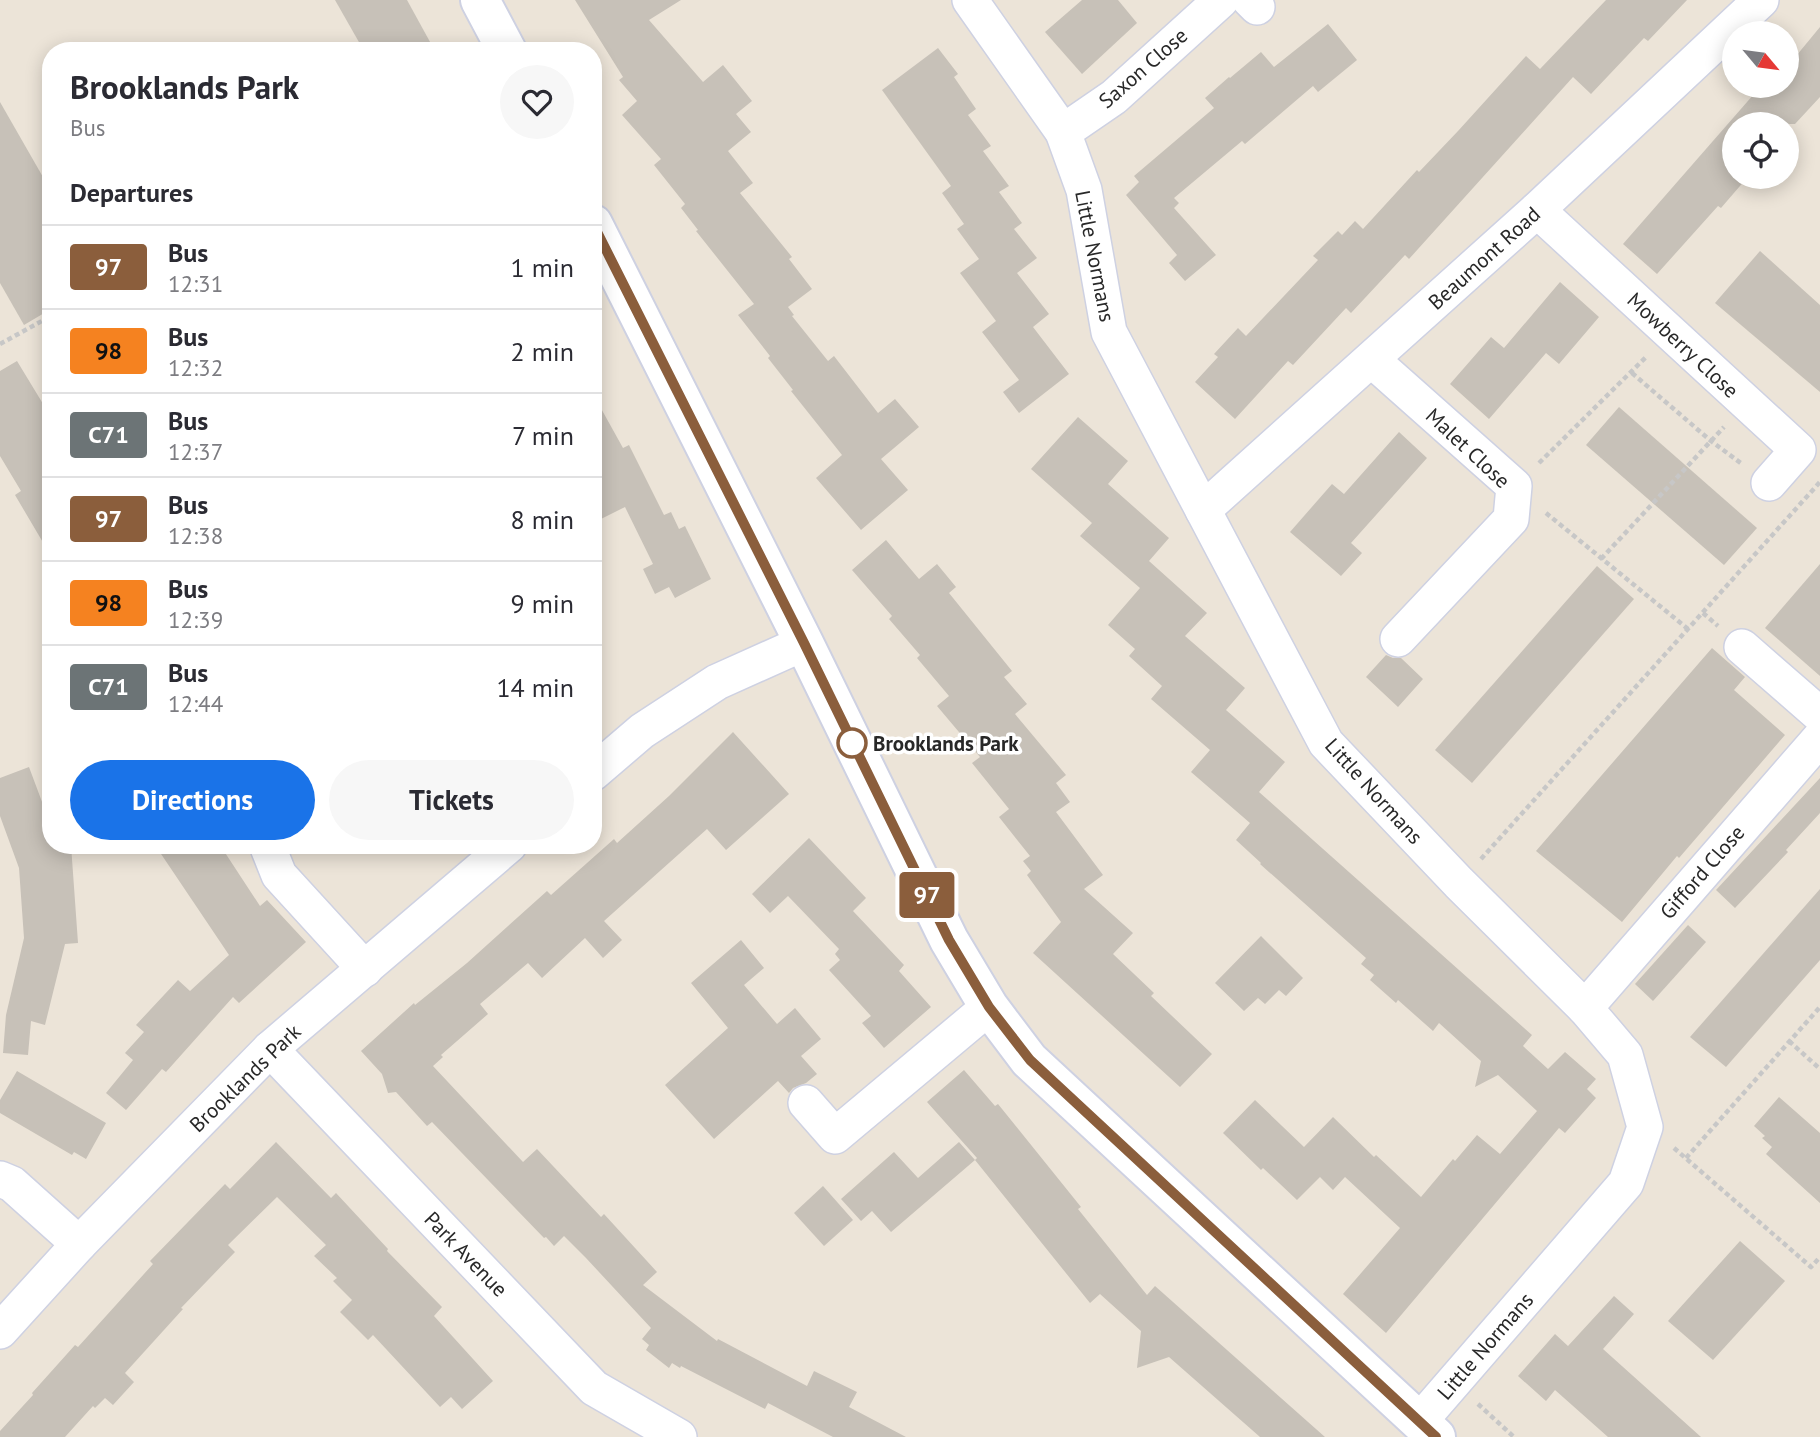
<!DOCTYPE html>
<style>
body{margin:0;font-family:"PT Sans",sans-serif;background:#f7f7f7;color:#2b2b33;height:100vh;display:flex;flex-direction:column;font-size:26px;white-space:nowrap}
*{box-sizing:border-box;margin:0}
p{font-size:23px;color:#7c7c81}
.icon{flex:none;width:38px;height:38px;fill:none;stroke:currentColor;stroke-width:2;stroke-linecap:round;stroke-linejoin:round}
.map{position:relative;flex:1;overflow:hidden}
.sheet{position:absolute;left:42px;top:42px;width:560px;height:812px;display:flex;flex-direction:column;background:#fff;border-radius:28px;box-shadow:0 4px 18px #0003}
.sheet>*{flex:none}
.badge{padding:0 14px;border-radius:5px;font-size:24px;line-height:46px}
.needle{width:46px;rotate:119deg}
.tools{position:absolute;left:1722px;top:21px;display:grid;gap:14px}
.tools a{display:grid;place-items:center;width:77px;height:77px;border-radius:50%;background:#fff;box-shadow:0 4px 18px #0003;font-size:35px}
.map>.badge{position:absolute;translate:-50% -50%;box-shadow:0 0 0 4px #fff}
h2{padding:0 28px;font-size:26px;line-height:63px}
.round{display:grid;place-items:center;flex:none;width:74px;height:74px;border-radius:37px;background:#f7f7f7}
.overview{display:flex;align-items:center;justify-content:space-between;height:119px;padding:0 28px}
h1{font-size:33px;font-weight:800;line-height:52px}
.cta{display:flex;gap:14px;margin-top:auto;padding:14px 28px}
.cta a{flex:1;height:80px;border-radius:42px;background:#1a73e8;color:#fff;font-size:28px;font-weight:800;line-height:80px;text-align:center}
.cta a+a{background:#f7f7f7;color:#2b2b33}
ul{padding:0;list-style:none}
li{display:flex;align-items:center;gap:21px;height:84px;padding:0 28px;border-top:2px solid #e1e1e2}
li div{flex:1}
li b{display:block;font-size:26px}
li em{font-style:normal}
li .badge{min-width:77px;font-weight:700;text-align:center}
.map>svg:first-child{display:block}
.building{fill:#c7c1b8}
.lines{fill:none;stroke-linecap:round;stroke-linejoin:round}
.minor-casing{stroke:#ced1e2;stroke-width:38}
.tertiary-casing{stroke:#ced1e2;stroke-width:42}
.path{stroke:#c7c7c7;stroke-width:4.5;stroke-dasharray:5 3.5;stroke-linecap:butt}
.minor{stroke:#fff;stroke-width:35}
.tertiary{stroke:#fff;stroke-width:38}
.line-casing{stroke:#fff;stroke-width:16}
.line{stroke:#8b5e3c;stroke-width:10}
.stop-dot{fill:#fff;stroke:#8b5e3c;stroke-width:3.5}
.labels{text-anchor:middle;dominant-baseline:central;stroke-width:7;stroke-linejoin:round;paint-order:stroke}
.street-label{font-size:21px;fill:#282828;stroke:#fff}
.stop-label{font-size:21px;font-weight:bold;fill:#282828;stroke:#fff;text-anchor:start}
</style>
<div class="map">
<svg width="1820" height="1437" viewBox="0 0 1820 1437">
<rect width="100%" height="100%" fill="#ece4d8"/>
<g class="building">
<path d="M335,0H407L435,51H364Z"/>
<path d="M575,0H681L649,20L703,82L723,65L752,101L736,114L751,132L728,151L753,183L740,193L792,257L789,259L812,289L788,307L794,315L792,316L828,361L834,356L878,413L895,399L919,427L881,459L908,490L861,530L816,478L842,455L791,391L793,390L768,358L770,356L738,315L754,304L696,231L698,230L681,208L685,204L654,165L661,159L622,115L637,101L619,80L623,77Z"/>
<path d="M1082,0H1118L1137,23L1082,74L1045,32Z"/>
<path d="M1606,0H1687L1648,41L1644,38L1591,94L1573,77L1409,259L1405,255L1351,313L1346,308L1293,365L1288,361L1235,419L1195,382L1218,357L1214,354L1238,328L1246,336L1318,260L1313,256L1338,231L1342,235L1355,221L1363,229L1417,170L1419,172L1458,131L1526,56L1540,69Z"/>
<path d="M1328,24L1357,60L1318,92L1313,86L1245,144L1242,141L1174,198L1179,203L1174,208L1216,255L1185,281L1169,263L1177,255L1126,195L1139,182L1134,176L1214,108L1205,98L1229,77L1230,78L1261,52L1274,67Z"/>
<path d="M1820,27V97L1795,124H1734V177L1746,179L1721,208L1718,206L1657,274L1623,244L1761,86H1787V67Z"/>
<path d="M938,48L958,74L954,77L976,109L968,115L991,146L983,151L1009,186L999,192L1022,223L1014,229L1037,258L1017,273L1049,314L1033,327L1069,374L1019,413L1003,392L1019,380L982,332L996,321L960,273L979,259L957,229L964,224L942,193L951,186L882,90Z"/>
<path d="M0,102L51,191V309L24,325L0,283Z"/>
<path d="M1760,251L1820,305V392L1715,303Z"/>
<path d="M1560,282L1599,317L1559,364L1546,353L1489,419L1450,384L1491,337L1504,348Z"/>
<path d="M17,361L51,417V556L15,495L21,491L0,456V371Z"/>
<path d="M593,394L623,448L629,445L664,515L671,512L679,529L685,526L711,579L675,598L669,587L655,594L643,569L653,564L625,507L593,523Z"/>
<path d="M1619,407L1757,528L1724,565L1586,445Z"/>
<path d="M1078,417L1128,461L1108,484L1169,538L1149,561L1207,613L1185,636L1245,688L1226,710L1285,762L1259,792L1532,1035L1523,1046L1548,1069L1565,1052L1596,1079L1587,1089L1596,1098L1565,1133L1559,1128L1386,1333L1343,1294L1400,1228L1345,1177L1333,1190L1320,1177L1297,1200L1263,1168L1261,1170L1223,1133L1255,1100L1304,1147L1333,1117L1374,1157L1376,1155L1421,1197L1453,1159L1455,1161L1477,1135L1500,1154L1537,1111L1498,1075L1475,1087L1481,1061L1439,1023L1433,1031L1398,1000L1396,1003L1370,980L1374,975L1361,964L1366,958L1260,864L1261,863L1236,840L1250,823L1191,772L1210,750L1151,699L1162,686L1129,656L1135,649L1108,625L1140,588L1080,536L1092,523L1031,469Z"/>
<path d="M1399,432L1427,458L1351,543L1362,553L1341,576L1290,532L1332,484L1344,494Z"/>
<path d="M886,540L919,579L937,564L956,587L949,593L1012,671L1004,677L1027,704L1015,714L1066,775L1056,783L1070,802L1056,812L1103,875L1084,889L1133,933L1113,954L1154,993L1151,996L1212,1054L1180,1087L1033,953L1061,922L1027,875L1031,871L1023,861L1030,856L999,817L1009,809L972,763L980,757L937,706L949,696L917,658L920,655L889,619L892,616L852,570Z"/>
<path d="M1820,564V676L1765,628Z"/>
<path d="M1597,566L1634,599L1472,783L1435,750Z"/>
<path d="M1712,648L1745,677L1734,690L1785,735L1679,858L1677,856L1622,922L1536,851Z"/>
<path d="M1386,655L1393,658H1401L1423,679L1398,707L1366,677Z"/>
<path d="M733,732L789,794L726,850L707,829L679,854L604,921L622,940L603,958L585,938L542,978L528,963L480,1004L488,1014L441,1055L443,1057L433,1066L523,1162L537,1149L601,1217L604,1214L657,1272L643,1285L717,1341L718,1339L807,1386L814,1371L857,1392L849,1407L906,1437H833L768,1403L765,1409L681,1366L680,1368L672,1363L669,1368L646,1350L649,1345L642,1339L651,1328L586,1258L564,1236L554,1246L546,1237L544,1238L432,1122L427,1126L396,1092L388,1093L382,1074L361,1051L414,1003L415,1005L467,963L547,891L551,895L614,839L617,843L669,796Z"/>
<path d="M29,767L51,826V845H71L78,943L65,944L45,1025L31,1021L28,1055L3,1053L6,1015L24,938L19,868L0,816V778Z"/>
<path d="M1820,778V813L1786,850L1788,852L1735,908L1716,890Z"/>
<path d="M809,838L866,898L853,911L904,965L899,971L931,1007L884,1048L862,1023L871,1016L829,970L840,960L835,954L839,949L788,896L770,913L752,894Z"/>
<path d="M155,845H220L260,906L267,900L306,942L239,1003L233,997L166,1072L162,1069L126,1110L106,1093L133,1060L125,1053L144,1032L136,1025L178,980L190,991L229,955Z"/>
<path d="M1820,889V960L1726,1067L1690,1037Z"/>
<path d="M1688,925L1706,942L1653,1001L1635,984Z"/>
<path d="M1261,936L1303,978L1286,996L1279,990L1265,1004L1258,998L1244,1011L1215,983Z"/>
<path d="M741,940L764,968L744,985L777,1024L795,1008L821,1039L801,1056L817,1074L806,1083L793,1088L789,1093L778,1081L714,1139L665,1085L728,1028L691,983Z"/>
<path d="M964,1070L995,1106L998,1104L1081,1207L1078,1209L1147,1295L1155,1286L1325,1437H1260L1169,1357L1137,1368L1141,1331L1100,1294L1090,1303L975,1160L977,1158L927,1102Z"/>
<path d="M17,1071L106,1123L86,1159L74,1152L72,1155L0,1113V1100Z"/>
<path d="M1779,1097L1820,1133V1203L1766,1154L1772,1147L1762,1138L1765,1136L1754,1126Z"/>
<path d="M276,1142L331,1198L336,1193L388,1249L387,1251L442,1307L434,1316L493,1381L462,1409L451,1397L440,1407L373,1335L368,1340L340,1312L352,1300L333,1281L337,1278L314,1256L326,1245L277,1197L228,1245L235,1252L181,1308L183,1309L125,1373L134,1382L113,1405L105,1398L95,1408L93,1406L65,1437H0V1431L33,1395L32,1393L75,1345L78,1347L153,1264L150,1261L225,1184L230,1189Z"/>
<path d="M959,1142L975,1160L891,1232L872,1211L861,1221L841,1199L894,1152L918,1178Z"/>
<path d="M823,1186L853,1220L824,1246L794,1213Z"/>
<path d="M1740,1241L1785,1281L1713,1360L1668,1321Z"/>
<path d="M1614,1296L1634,1314L1603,1349L1701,1437H1608L1555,1390L1546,1401L1518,1376L1555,1334L1568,1346Z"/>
</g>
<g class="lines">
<g class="minor-casing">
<g id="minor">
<path d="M970,0L1063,132L1084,190L1109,332L1326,743L1459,883L1585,1008L1625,1055L1645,1127L1626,1183L1419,1422"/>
<path d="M1250,0L1257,7"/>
<path d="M1063,132L1114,97L1221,0"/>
<path d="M1537,210L1798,450L1769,483"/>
<path d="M1372,360L1514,486L1511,519L1398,639"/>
<path d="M1203,510L1537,210L1761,0"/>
<path d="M1742,647L1820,715"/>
<path d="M593,773L642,731L717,682L804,643"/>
<path d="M267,845L279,875L365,969"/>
<path d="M1585,1008L1820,738"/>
<path d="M270,1049L594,1388L679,1437"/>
<path d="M806,1103L835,1136L989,1007"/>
<path d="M0,1179L12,1184L79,1244"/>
<path d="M0,1331L79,1244L270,1049L509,845"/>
</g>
</g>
<g class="tertiary-casing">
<g id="tertiary">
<path d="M480,0L507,51"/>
<path d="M593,224L804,643L949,940L989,1007L1029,1060L1436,1437"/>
</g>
</g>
<g class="path">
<path d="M0,344L51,316"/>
<path d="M1632,373L1711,441L1742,464"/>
<path d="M1539,463L1647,356"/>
<path d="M1546,513L1688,629"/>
<path d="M1601,559L1724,427"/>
<path d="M1703,613L1718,626"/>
<path d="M1481,859L1820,482"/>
<path d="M1789,1041L1820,1069"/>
<path d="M1674,1148L1811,1267L1820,1257"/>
<path d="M1686,1158L1820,1007"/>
<path d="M1478,1404L1514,1437"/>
</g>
<use href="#minor" class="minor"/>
<use href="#tertiary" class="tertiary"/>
</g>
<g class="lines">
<g class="line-casing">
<path id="line" d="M593,224L804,643L949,940L989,1007L1030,1060L1436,1437"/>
</g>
<use href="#line" class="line"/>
</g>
<circle class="stop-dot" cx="852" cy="743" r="14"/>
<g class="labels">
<g class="street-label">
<text transform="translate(1143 68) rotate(-41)">Saxon Close</text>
<text transform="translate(1095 256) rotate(79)">Little Normans</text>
<text transform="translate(1484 258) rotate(-42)">Beaumont Road</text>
<text transform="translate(1683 345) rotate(43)">Mowberry Close</text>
<text transform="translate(1468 448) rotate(43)">Malet Close</text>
<text transform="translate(1374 791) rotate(48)">Little Normans</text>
<text transform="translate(1702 872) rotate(-49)">Gifford Close</text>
<text transform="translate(245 1078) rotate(-44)">Brooklands Park</text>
<text transform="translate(466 1254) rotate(46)">Park Avenue</text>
<text transform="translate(1485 1346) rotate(-49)">Little Normans</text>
</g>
<g class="stop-label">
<text x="873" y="743">Brooklands Park</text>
</g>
</g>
</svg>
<div class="tools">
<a><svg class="needle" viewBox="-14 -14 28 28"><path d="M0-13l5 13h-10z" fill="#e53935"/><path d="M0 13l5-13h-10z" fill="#7c7c81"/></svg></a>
<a><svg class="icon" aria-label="locate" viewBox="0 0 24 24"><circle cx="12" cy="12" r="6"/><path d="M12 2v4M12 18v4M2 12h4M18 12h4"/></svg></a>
</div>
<b class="badge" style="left:927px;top:895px;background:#8b5e3c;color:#fff">97</b>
<section class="sheet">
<div class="overview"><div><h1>Brooklands Park</h1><p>Bus</p></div><a class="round"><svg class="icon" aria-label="heart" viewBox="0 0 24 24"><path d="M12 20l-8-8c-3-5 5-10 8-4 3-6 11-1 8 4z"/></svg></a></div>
<h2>Departures</h2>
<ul>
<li><span class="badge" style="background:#8b5e3c;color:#fff">97</span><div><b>Bus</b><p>12:31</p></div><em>1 min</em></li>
<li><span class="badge" style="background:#f58220;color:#111">98</span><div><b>Bus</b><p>12:32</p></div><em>2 min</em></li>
<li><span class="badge" style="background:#6c7476;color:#fff">C71</span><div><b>Bus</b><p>12:37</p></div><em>7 min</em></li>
<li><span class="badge" style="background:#8b5e3c;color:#fff">97</span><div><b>Bus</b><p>12:38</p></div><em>8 min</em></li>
<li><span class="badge" style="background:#f58220;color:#111">98</span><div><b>Bus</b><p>12:39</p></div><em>9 min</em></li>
<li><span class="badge" style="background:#6c7476;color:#fff">C71</span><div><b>Bus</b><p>12:44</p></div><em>14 min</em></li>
</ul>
<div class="cta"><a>Directions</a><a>Tickets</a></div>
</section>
</div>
